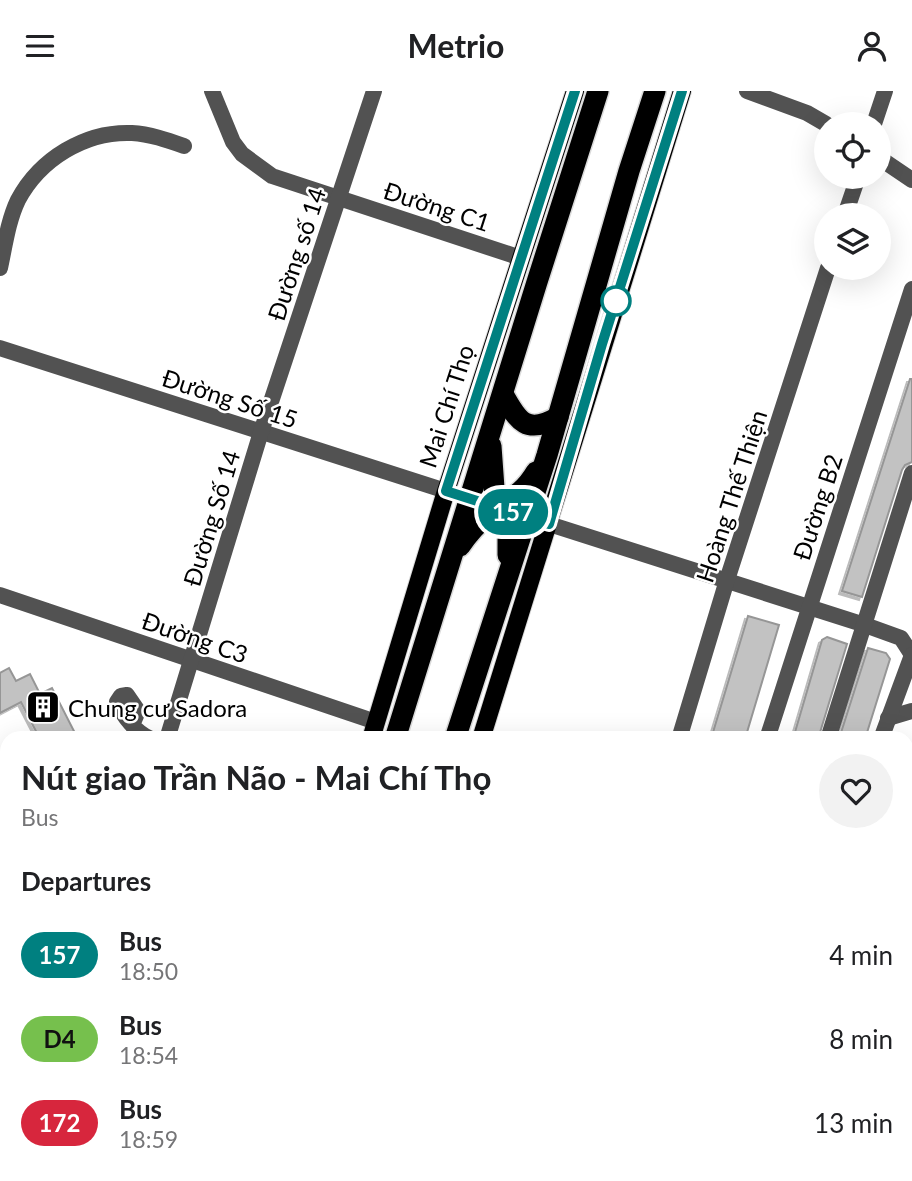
<!DOCTYPE html>
<meta charset="utf-8">
<style>
body{margin:0;font-family:Lato,sans-serif;background:#f2f2f2;color:#202124;height:100vh;display:flex;flex-direction:column;font-size:26px;white-space:nowrap}
*{box-sizing:border-box;margin:0}
p{font-size:23px;color:#757577}
.icon{flex:none;width:38px;height:38px;fill:none;stroke:currentColor;stroke-width:2;stroke-linecap:round;stroke-linejoin:round}
.map{position:relative;flex:1;overflow:hidden}
.drawer{position:absolute;left:0px;top:640px;width:914px;height:450px;display:flex;flex-direction:column;background:#fff;border-radius:21px 21px 0 0;box-shadow:0 7px 28px #0002}
.drawer>*{flex:none}
.badge{padding:0 14px;border-radius:23px;font-size:24px;line-height:46px}
.tools{position:absolute;left:814px;top:21px;display:grid;gap:14px}
.tools a{display:grid;place-items:center;width:77px;height:77px;border-radius:50%;background:#fff;box-shadow:0 7px 28px #0002;font-size:35px}
.map>.badge{position:absolute;translate:-50% -50%;box-shadow:0 0 0 4px #fff}
h2{padding:0 21px;font-size:26px;line-height:63px}
.round{display:grid;place-items:center;flex:none;width:74px;height:74px;border-radius:37px;background:#f2f2f2}
.head{display:flex;align-items:center;justify-content:space-between;height:119px;padding:0 21px}
h1{font-size:33px;font-weight:700;line-height:52px}
ul{padding:0;list-style:none}
li{display:flex;align-items:center;gap:21px;height:84px;padding:0 21px}
li div{flex:1}
li b{display:block;font-size:26px}
li em{font-style:normal}
li .badge{min-width:77px;font-weight:700;text-align:center}
header{display:flex;justify-content:space-between;align-items:center;height:91px;padding:0 21px;background:#fff;font-size:32px;font-weight:700}
.map>svg:first-child{display:block}
.green{fill:#d9d9d9}
.water{fill:#a0a0a0}
.lines{fill:none;stroke-linecap:round;stroke-linejoin:round}
.stream{stroke:#a0a0a0;stroke-width:3.5}
.building{fill:#c2c2c2;stroke:#969696;stroke-width:2;filter:url(#shadow)}
.major-casing{stroke:#dbdbdb;stroke-width:20}
.highway-casing{stroke:#dbdbdb;stroke-width:24}
.path{stroke:#747474;stroke-width:2;stroke-dasharray:2 3.5;stroke-linecap:butt}
.minor{stroke:#525252;stroke-width:16}
.major{stroke:#000;stroke-width:18}
.highway{stroke:#000;stroke-width:21}
.line-casing{stroke:#fff;stroke-width:16}
.line{stroke:#008080;stroke-width:10}
.stop-dot{fill:#fff;stroke:#008080;stroke-width:3.5}
.labels{text-anchor:middle;dominant-baseline:central;stroke-width:5;stroke-linejoin:round;paint-order:stroke}
.street-label{font-size:24px;fill:#000;stroke:#fff}
.poi-label{font-size:24px;fill:#000;stroke:#fff;text-anchor:start}
</style>
<header><svg class="icon" aria-label="menu" viewBox="0 0 24 24"><path d="M4 6h16M4 12h16M4 18h16"/></svg>Metrio<svg class="icon" aria-label="person" viewBox="0 0 24 24"><circle cx="12" cy="8" r="4"/><path d="M4 21q1-7 8-7t8 7"/></svg></header>
<div class="map">
<svg width="912" height="1090" viewBox="0 0 912 1090">
<defs>
<filter id="shadow"><feDropShadow dx="-3" dy="3" stdDeviation="0" flood-color="#0004"/></filter>
</defs>
<rect width="100%" height="100%" fill="#fff"/>
<g class="green">
<path d="M0,894L7,897V1083H210L208,1090H0Z"/>
<path d="M357,1083H529L527,1090H355Z"/>
</g>
<path class="water" d="M433,1083H510L520,1090H444Z"/>
<g class="lines">
<path class="stream" d="M0,995L7,1002"/>
</g>
<g class="building">
<path d="M910,288H912V371L905,374L902,379L862,506L842,500Z"/>
<path d="M748,525L779,534L745,648H711Z"/>
<path d="M827,546L847,553L818,648H793L822,549Z"/>
<path d="M868,557L886,562L890,568L865,648H839Z"/>
<path d="M9,577L16,590L30,583L40,603L52,597L78,648H40L21,611L0,622V582Z"/>
</g>
<g class="lines">
<g class="major-casing">
<g id="major">
<path d="M371,648L446,400L575,0"/>
<path d="M481,648C550,432 614,216 682,0"/>
<path d="M231,1090L233,1083"/>
<path d="M339,1090L341,1083"/>
</g>
</g>
<g class="highway-casing">
<g id="highway">
<path d="M503,303C518,331 527,344 558,326"/>
<path d="M491,355L494,397L508,442V464"/>
<path d="M460,455C468,443 478,432 490,422C509,408 523,403 536,381"/>
<path d="M395,648L537,191L598,0"/>
<path d="M455,648L547,364L629,80L655,0"/>
<path d="M256,1090L258,1083"/>
<path d="M315,1090L317,1083"/>
</g>
</g>
<g class="path">
<path d="M0,882L7,884"/>
<path d="M421,1090L425,1083"/>
<path d="M573,1090L584,1083"/>
</g>
<g class="minor">
<path d="M212,0L233,51L242,63L272,85L521,167"/>
<path d="M747,0L807,22L826,33"/>
<path d="M874,33L885,0"/>
<path d="M878,66L912,89"/>
<path d="M845,124L858,86"/>
<path d="M0,177C5,154 8,130 18,109C40,68 85,40 132,42C150,43 167,49 184,55"/>
<path d="M0,257L446,400"/>
<path d="M549,433L865,534L901,547L912,564"/>
<path d="M0,504L376,631"/>
<path d="M888,627L912,620"/>
<path d="M132,634L138,620L127,604L121,605L117,611C123,625 136,642 151,648"/>
<path d="M167,648L261,341L374,0"/>
<path d="M679,648L727,489L828,177"/>
<path d="M767,648L912,198"/>
<path d="M828,648L912,382"/>
<path d="M881,648L912,564"/>
<path d="M0,846L7,849"/>
<path d="M906,941L912,924"/>
<path d="M906,978L912,960"/>
<path d="M630,1083L635,1090"/>
<path d="M726,1083L734,1090"/>
<path d="M548,1090L550,1083"/>
<path d="M860,1090L862,1083"/>
</g>
<use href="#major" class="major"/>
<use href="#highway" class="highway"/>
</g>
<g class="lines">
<g class="line-casing">
<path id="line" d="M575,0L446,400L549,433L602,253L682,0"/>
</g>
<use href="#line" class="line"/>
</g>
<defs>
<g id="building-square" transform="scale(1.75)"><rect x="-9" y="-9" width="18" height="18" rx="4" fill="#000" stroke="#fff"/><path d="M-4-6H4V6H1V3H-1V6H-4ZM-2.5-4.3h1.7v1.8h-1.7ZM.8-4.3h1.7v1.8H.8ZM-2.5-1h1.7V.8h-1.7ZM.8-1h1.7V.8H.8Z" fill="#fff"/></g>
</defs>
<g fill-rule="evenodd">
<use href="#building-square" x="43" y="616"/>
</g>
<circle class="stop-dot" cx="616" cy="210" r="14"/>
<g class="labels">
<g class="street-label">
<text transform="translate(437 115) rotate(18)">Đường C1</text>
<text transform="translate(296 163) rotate(-72)">Đường số 14</text>
<text transform="translate(230 307) rotate(18)">Đường Số 15</text>
<text transform="translate(446 315) rotate(-72)">Mai Chí Thọ</text>
<text transform="translate(731 405) rotate(-72)">Hoàng Thế Thiện</text>
<text transform="translate(817 416) rotate(-72)">Đường B2</text>
<text transform="translate(211 427) rotate(-73)">Đường Số 14</text>
<text transform="translate(195 546) rotate(19)">Đường C3</text>
</g>
<g class="poi-label">
<text x="68" y="616">Chung cư Sadora</text>
</g>
</g>
</svg>
<div class="tools">
<a><svg class="icon" aria-label="locate" viewBox="0 0 24 24"><circle cx="12" cy="12" r="6"/><path d="M12 2v4M12 18v4M2 12h4M18 12h4"/></svg></a>
<a><svg class="icon" aria-label="layers" viewBox="0 0 24 24"><path d="M12 4l9 5-9 5-9-5zM3 14l9 5 9-5"/></svg></a>
</div>
<b class="badge" style="left:513px;top:421px;background:#008080;color:#fff">157</b>
<section class="drawer">
<div class="head"><div><h1>Nút giao Trần Não - Mai Chí Thọ</h1><p>Bus</p></div><a class="round"><svg class="icon" aria-label="heart" viewBox="0 0 24 24"><path d="M12 20l-8-8c-3-5 5-10 8-4 3-6 11-1 8 4z"/></svg></a></div>
<h2>Departures</h2>
<ul>
<li><span class="badge" style="background:#008080;color:#fff">157</span><div><b>Bus</b><p>18:50</p></div><em>4 min</em></li>
<li><span class="badge" style="background:#76c04d;color:#111">D4</span><div><b>Bus</b><p>18:54</p></div><em>8 min</em></li>
<li><span class="badge" style="background:#d7263d;color:#fff">172</span><div><b>Bus</b><p>18:59</p></div><em>13 min</em></li>
</ul>
</section>
</div>
